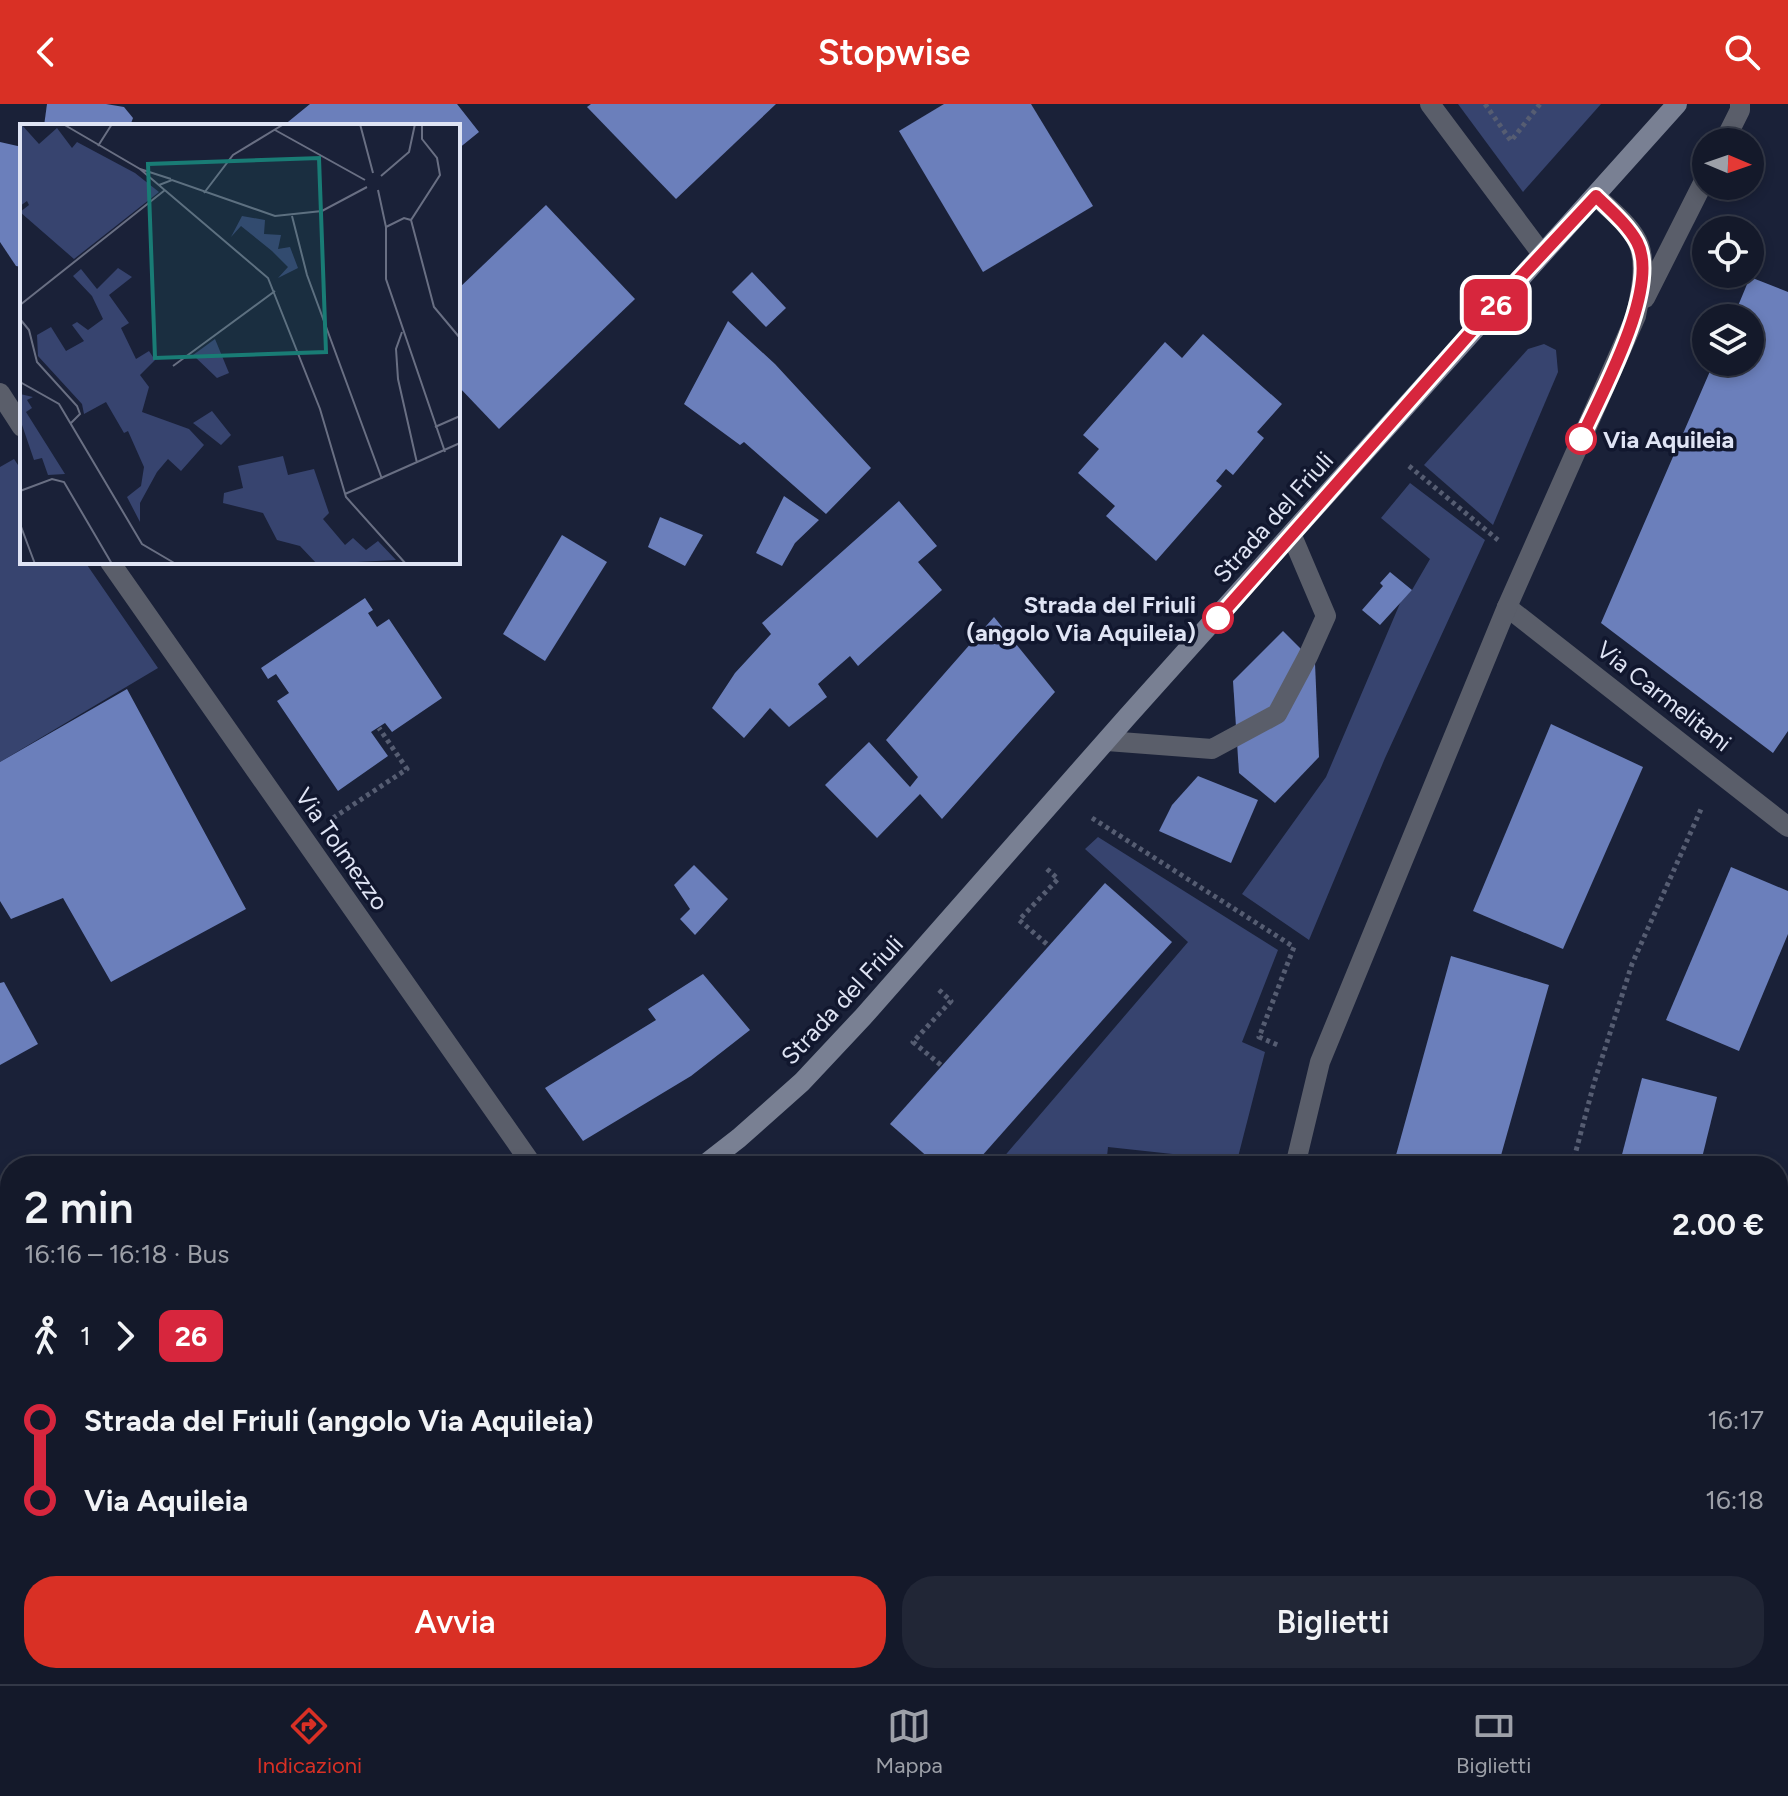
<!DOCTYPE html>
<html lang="it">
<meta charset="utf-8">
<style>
body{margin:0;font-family:Figtree,sans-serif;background:#212636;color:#f1f3f6;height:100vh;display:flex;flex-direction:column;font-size:30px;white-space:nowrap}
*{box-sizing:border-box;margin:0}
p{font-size:26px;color:#9da0a8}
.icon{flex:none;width:44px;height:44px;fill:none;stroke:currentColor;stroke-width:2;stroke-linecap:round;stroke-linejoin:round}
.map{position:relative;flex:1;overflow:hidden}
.sheet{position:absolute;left:0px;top:1052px;width:1788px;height:528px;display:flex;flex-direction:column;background:#14192a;border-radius:32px 32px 0 0;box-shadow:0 4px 12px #0003,0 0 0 2px #333847}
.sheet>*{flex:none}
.badge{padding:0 16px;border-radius:12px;font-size:28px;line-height:52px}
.needle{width:52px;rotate:92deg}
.buttons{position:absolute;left:1692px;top:24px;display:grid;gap:16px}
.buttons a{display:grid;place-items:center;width:72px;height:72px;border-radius:50%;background:#14192a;box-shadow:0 4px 12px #0003,0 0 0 2px #333847;font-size:40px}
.map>.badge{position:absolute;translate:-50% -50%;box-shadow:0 0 0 4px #fff}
.legs{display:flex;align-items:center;gap:12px;height:88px;padding:0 24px;font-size:26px}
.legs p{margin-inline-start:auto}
.head{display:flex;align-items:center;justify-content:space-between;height:136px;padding:0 24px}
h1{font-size:44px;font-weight:600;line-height:60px}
.button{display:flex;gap:16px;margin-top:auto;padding:16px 24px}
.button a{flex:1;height:92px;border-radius:32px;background:#d93025;color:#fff;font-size:32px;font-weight:600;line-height:92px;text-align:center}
.button a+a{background:#212636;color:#f1f3f6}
ul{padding:0 24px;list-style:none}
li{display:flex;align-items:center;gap:28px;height:80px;font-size:30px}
li i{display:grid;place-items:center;width:12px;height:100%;margin:0 10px;background:currentColor}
li i::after{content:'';width:20px;height:20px;margin:-10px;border:6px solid;border-radius:50%;background:#14192a}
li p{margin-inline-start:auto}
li:first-child i{background:linear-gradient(#0000 50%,currentColor 0)}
li:last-child i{background:linear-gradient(currentColor 50%,#0000 0)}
header{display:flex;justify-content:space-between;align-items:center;height:104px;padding:0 24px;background:#d93025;color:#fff;font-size:36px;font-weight:600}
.tabs{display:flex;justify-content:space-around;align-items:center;height:112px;border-top:2px solid #333847;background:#14192a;font-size:22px;color:#9da0a8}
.tabs a{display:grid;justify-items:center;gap:4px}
.tabs .on{color:#d93025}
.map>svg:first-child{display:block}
.green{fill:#37446f}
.building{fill:#6b7fbb}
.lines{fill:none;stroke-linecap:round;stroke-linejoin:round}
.path{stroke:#565d72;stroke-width:5;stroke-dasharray:4 4;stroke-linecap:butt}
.service{stroke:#5a5e6a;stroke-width:20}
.minor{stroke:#5a5e6a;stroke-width:20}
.tertiary{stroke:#5a5e6a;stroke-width:20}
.secondary{stroke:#798093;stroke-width:20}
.line-1-casing{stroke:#fff;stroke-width:18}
.line-1{stroke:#d7263d;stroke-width:12}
.stop-1-dot{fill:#fff;stroke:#d7263d;stroke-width:4}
.labels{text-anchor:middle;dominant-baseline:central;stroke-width:7;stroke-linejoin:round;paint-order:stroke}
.stop-label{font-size:24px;font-weight:bold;fill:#dfe4f4;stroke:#11172e;text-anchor:start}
.street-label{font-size:24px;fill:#dfe4f4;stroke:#11172e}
.inset-road{fill:none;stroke:#696f83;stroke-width:2}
.view{fill:#197c75;fill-opacity:0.15;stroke:#197c75;stroke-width:4}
.inset-edge{fill:none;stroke:#dfe4f4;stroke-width:4}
</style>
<header><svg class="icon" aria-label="back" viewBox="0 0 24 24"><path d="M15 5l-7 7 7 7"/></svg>Stopwise<svg class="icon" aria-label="search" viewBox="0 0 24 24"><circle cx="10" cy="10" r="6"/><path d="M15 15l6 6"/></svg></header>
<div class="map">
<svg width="1788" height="1580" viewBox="0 0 1788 1580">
<rect width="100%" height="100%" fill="#1a2138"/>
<g class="green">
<path d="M1458,0H1601L1523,88Z"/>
<path d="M1544,240L1556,246L1558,268L1493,421L1424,361L1528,245Z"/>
<path d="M14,355L22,367V458H85L158,564L0,658V363Z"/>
<path d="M1410,379L1485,436L1385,654L1309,836L1242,790L1326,673L1401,497L1412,486L1430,455L1381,414Z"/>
<path d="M1098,733L1278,846L1242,938L1265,948L1237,1057L1108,1043L1106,1062H996L1188,838L1085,745Z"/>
</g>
<g class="building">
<path d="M47,0H106L124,3L133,14L130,22H44Z"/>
<path d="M310,0H457L479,28L458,45V22H283Z"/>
<path d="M591,0H776L676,95L587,3Z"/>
<path d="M944,0H1031L1093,102L983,168L899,27Z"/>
<path d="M0,38L22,43V163L16,162L0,138Z"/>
<path d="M546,101L635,195L499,325L458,282V185Z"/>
<path d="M752,168L786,204L766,223L732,188Z"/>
<path d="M1750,173L1788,188V627L1773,649L1601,519L1714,258H1750V214H1733Z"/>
<path d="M728,217L775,260L871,364L826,410L744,338L740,341L684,300Z"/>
<path d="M1203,230L1282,300L1257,328L1264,334L1233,371L1226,365L1216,377L1222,382L1156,457L1106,412L1115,402L1078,369L1099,345L1083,331L1165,238L1182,254Z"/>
<path d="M784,392L819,416L795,439L782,462L756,449Z"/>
<path d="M899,397L937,442L918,458L942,486L858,562L850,552L818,580L827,593L789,623L770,604L744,634L712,604L735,569L771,530L762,519Z"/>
<path d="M660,413L703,431L685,462L648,443Z"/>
<path d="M562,431L607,458L545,557L503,530Z"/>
<path d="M1390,468L1412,486L1380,521L1362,506L1383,482L1380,479Z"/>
<path d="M365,494L373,506L368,509L377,523L389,515L442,594L392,628L385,619L371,628L388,652L338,687L277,597L289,589L276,570L268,575L261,564Z"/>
<path d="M994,513L1055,588L942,715L920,690L877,734L825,681L869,638L910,683L918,673L886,636Z"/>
<path d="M1283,527L1315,559L1319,653L1275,699L1239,669L1233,577Z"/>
<path d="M127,585L246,805L111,878L63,794L11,815L0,797V658Z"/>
<path d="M1551,620L1643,663L1563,845L1473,807Z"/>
<path d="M1198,672L1258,696L1231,759L1159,727L1172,701Z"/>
<path d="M694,761L728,795L695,831L680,815L690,805L674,781Z"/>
<path d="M1731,763L1788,787V830L1739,947L1666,916Z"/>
<path d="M1105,779L1172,838L973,1062H938L890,1020Z"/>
<path d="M1451,852L1549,881L1498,1062H1393Z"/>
<path d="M703,870L750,926L691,972L583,1037L545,984L656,916L648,905Z"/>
<path d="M4,878L38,940L0,961V879Z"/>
<path d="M1642,974L1717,993L1700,1062H1619Z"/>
<path d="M1112,1050L1198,1059L1197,1062H1111Z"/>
<path d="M6,1433L10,1439V1538L0,1541V1435Z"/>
<path d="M408,1570H469L473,1580H411Z"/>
<path d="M508,1570H678L652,1580H511Z"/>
<path d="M932,1570H1008L1010,1580H934Z"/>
<path d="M1605,1570H1695L1698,1580H1608Z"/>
</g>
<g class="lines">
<g class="path">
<path d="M1485,0L1511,37L1540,0"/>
<path d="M1409,362L1498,436"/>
<path d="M333,714L407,665L379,624"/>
<path d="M1092,714L1294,843L1259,933L1280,942"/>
<path d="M1047,765L1058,775L1019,816L1049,842"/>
<path d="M939,886L951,897L913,938L942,962"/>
<path d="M1572,1062L1594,979L1632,860L1702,703"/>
<path d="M1778,1187L1788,1189"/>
<path d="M0,1417L10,1414"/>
<path d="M1075,1570L1076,1580"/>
</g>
<path class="service" d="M1107,637L1212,645L1277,610L1308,552L1326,512L1292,432"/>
<g class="minor">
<path d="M1430,0L1542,150"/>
<path d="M0,289L22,323"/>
<path d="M110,458L533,1062"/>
<path d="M1507,503L1788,723"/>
<path d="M282,1580L309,1570"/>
</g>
<g class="tertiary">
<path d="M1724,38L1740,6V0"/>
<path d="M1645,194L1706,73"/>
<path d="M1295,1062L1320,958L1507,503L1636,212C1640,190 1647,163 1639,141C1632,122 1610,106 1596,92"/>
<path d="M1294,1570L1296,1580"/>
</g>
<g class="secondary">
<path d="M703,1062L739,1034L802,978L863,913L1127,613L1677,0"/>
<path d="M0,1320L10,1316"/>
</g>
</g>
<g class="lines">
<g class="line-1-casing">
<path id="line-1" d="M1218,514L1502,193L1596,92C1610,106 1627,120 1637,138C1661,183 1601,290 1581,335"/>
</g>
<use href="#line-1" class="line-1"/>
</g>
<g class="stop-1-dot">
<circle cx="1581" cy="335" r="14"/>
<circle cx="1218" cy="514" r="14"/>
</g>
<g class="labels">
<g class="stop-label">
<text x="1603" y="335">Via Aquileia</text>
<text x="1196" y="500" text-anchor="end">Strada del Friuli<tspan x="1196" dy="28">(angolo Via Aquileia)</tspan></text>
</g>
<g class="street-label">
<text transform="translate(1273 413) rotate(-48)">Strada del Friuli</text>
<text transform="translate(1664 592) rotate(38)">Via Carmelitani</text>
<text transform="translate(342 745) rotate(55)">Via Tolmezzo</text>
<text transform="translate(842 896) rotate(-47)">Strada del Friuli</text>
</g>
</g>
<g transform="translate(20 20)">
<rect width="440" height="440" fill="#1a2138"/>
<path d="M1,0L19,20L37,4L52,24L57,18L115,49L139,68L54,135L0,88L9,81L7,77L0,82ZM222,92L245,96L244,110L261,111L258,125L270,123L278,144L258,154L268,143L252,127L221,102L211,113ZM98,144L112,153L89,171L109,199L101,204L116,235L129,227L135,236L120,251L129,263L122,288L169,305L184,321L161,347L148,335L137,348L120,379V398L107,373L121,362L124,343L108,307L104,309L86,278L64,290L62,280L18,232L17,211L31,203L46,227L64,217L52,201L57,198L68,206L83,195L72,172L53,152L61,145L77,165ZM195,215L209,249L197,254L173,231ZM0,270L13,273L7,276L12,284L6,288L45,350L28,351L22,334L14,336L0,295ZM192,287L211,311L201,321L173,299ZM263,332L268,351L294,345L309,389L303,395L325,421L333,414L346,426L358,417L376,436L297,440L280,422L257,416L243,389L203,379L204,369L223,364L218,342Z" fill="#37446f"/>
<path class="inset-road" d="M43,0L120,45L248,154L300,285L326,373L386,440M340,0L353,49M255,6L345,56M78,22L92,0M120,45L151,55M361,52L389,28L395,0M139,61L152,56L255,92L302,87L347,63M358,66L366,103V155L425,328M184,69L213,31L264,0M272,92L287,151L362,355M391,96L414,183L440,214M366,103L384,94L391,96L420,51L417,34L402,15V0M0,181L145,66M0,195L9,206L17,238L57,282L60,290L51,299M382,208L376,225L378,255L397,339M153,242L255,167M0,258L39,280L122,420L156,440M415,303L440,292M0,367L32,355L44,358L92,440M325,370L440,319M0,400L15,440"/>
<path class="view" d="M299,34L306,228L135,234L128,40Z"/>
<rect width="440" height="440" class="inset-edge"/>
</g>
</svg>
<div class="buttons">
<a><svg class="needle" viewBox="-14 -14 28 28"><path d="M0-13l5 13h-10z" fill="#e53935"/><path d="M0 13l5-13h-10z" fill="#9da0a8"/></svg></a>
<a><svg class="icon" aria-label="locate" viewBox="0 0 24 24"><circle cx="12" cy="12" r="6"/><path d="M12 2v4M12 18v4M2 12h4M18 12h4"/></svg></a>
<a><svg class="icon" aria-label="layers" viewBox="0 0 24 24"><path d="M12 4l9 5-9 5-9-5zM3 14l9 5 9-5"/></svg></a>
</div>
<b class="badge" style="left:1496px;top:201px;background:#d7263d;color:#fff">26</b>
<section class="sheet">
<div class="head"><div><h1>2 min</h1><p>16:16 – 16:18 · Bus</p></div><b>2.00 €</b></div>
<div class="legs"><svg class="icon" aria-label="walk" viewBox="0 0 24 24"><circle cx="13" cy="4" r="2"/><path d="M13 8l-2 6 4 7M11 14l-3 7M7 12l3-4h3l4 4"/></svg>1<svg class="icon" aria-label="forward" viewBox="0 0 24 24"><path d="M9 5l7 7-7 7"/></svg><b class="badge" style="background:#d7263d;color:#fff">26</b></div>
<ul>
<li><i style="color:#d7263d"></i><b>Strada del Friuli (angolo Via Aquileia)</b><p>16:17</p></li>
<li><i style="color:#d7263d"></i><b>Via Aquileia</b><p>16:18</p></li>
</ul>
<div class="button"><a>Avvia</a><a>Biglietti</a></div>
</section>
</div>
<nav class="tabs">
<a class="on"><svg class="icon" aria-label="directions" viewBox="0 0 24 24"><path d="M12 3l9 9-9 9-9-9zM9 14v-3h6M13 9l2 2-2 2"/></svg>Indicazioni</a>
<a><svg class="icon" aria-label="map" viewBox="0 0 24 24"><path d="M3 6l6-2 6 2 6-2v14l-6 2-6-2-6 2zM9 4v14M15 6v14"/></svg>Mappa</a>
<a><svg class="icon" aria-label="tickets" viewBox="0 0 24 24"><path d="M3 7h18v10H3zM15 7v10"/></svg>Biglietti</a>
</nav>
